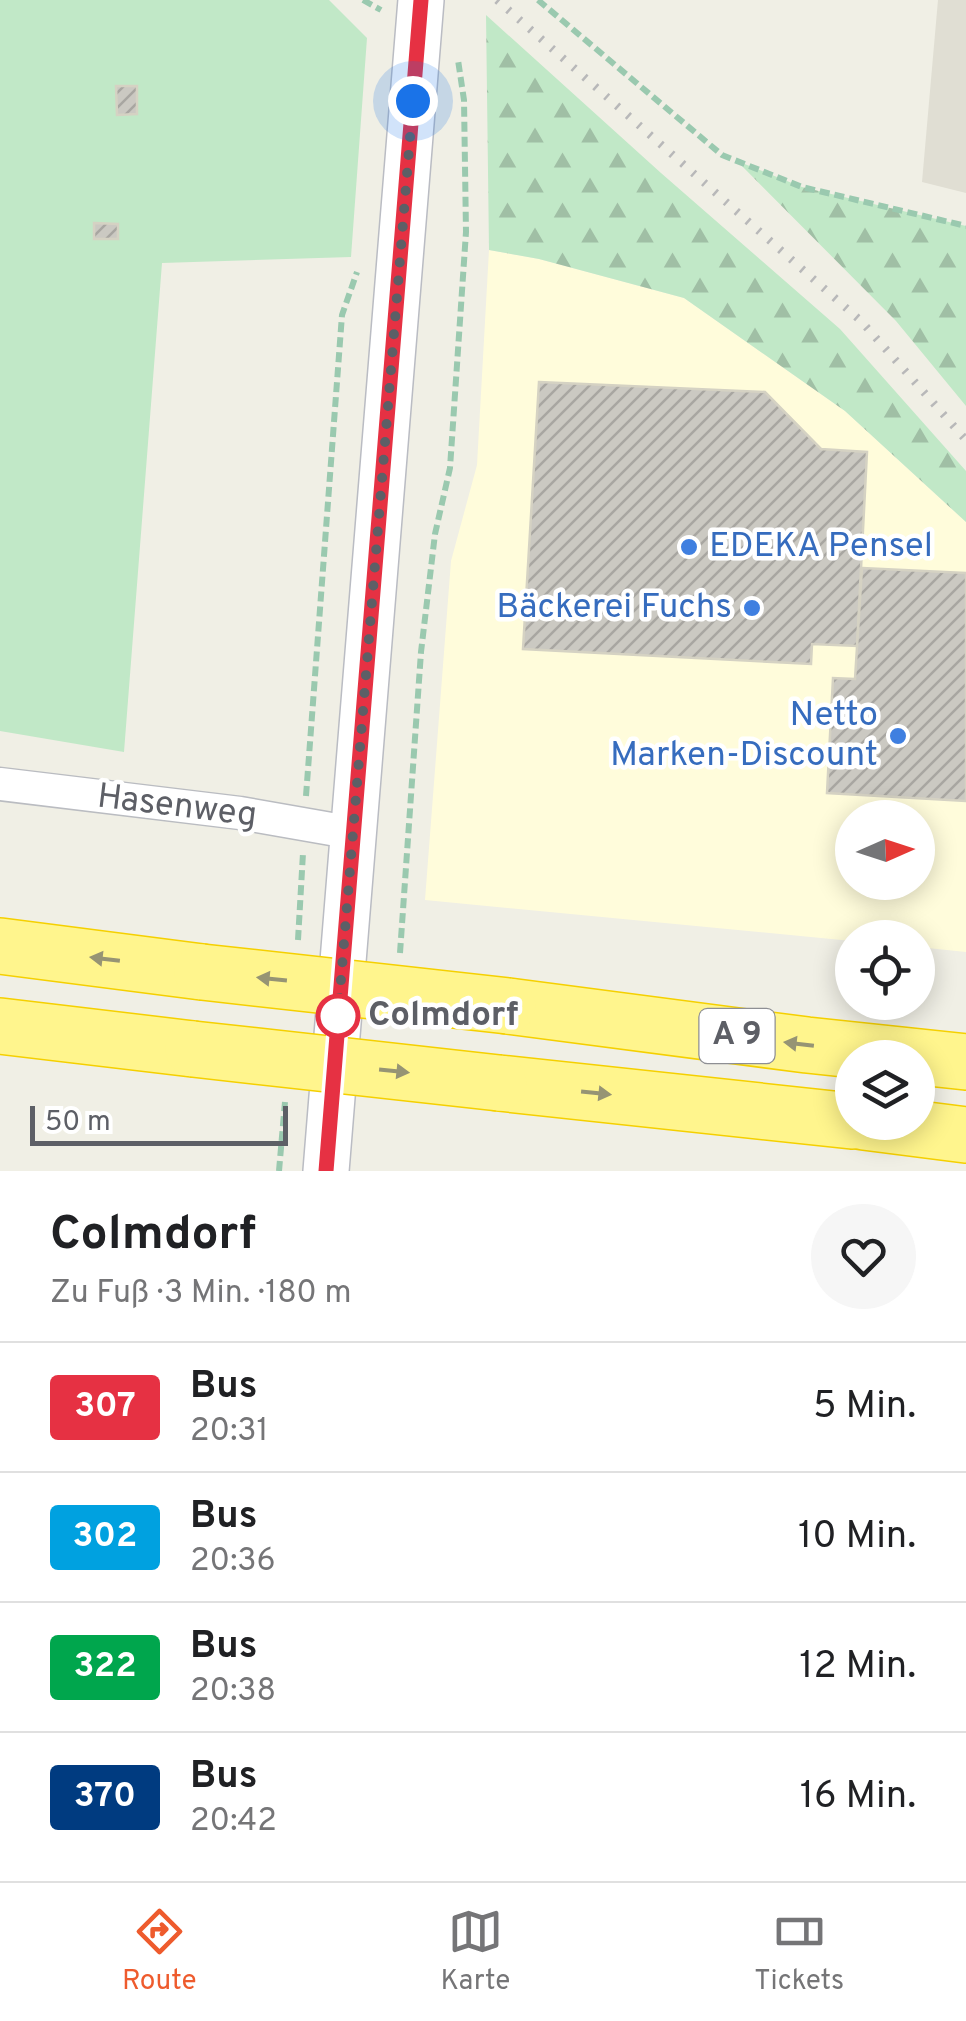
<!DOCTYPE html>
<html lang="de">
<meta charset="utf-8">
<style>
body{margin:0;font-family:Overpass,sans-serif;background:#f6f6f6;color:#202124;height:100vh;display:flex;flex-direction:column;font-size:38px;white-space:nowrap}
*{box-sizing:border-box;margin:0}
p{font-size:32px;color:#757577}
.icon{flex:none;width:55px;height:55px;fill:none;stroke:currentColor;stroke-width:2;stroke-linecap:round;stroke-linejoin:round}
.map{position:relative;height:1171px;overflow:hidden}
.sheet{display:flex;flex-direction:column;background:#fff;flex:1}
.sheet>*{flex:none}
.badge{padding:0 20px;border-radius:8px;font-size:35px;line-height:65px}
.needle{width:65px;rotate:87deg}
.tools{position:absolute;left:835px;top:800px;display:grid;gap:20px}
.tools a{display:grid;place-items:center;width:100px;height:100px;border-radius:50%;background:#fff;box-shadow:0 5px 25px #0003;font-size:50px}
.scale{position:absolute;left:30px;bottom:25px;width:258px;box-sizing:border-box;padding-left:10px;border:5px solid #5d5f66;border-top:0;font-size:28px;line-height:35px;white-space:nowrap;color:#5d5f66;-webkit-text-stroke:8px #fff;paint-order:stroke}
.you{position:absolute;width:50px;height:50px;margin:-25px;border:8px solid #fff;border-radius:50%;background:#1a73e8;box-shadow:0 0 0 15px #1a73e833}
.map>.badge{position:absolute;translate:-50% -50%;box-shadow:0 0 0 5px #fff}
.round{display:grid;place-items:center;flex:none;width:105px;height:105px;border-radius:52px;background:#f6f6f6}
.summary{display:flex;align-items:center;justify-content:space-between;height:170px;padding:0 50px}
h1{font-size:48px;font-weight:700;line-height:75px}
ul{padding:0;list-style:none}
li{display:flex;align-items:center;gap:30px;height:130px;padding:0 50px;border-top:2px solid #e0e0e0}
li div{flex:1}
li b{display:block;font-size:38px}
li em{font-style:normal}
li .badge{min-width:110px;font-weight:700;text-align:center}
.tabs{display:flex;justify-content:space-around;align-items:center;height:140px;border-top:2px solid #e0e0e0;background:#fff;font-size:28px;color:#757577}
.tabs a{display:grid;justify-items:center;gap:5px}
.tabs .selected{color:#ee5b2d}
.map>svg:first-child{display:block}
.commercial{fill:#fffcdb;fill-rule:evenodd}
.education{fill:#e0ded3}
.green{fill:#c1e8c7}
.forest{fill:url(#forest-firs)}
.building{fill:url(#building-hatch);stroke:#d5d2c3;stroke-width:2.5}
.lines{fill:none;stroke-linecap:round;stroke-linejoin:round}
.minor-casing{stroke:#babcc1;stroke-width:35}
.secondary-casing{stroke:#babcc3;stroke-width:48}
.motorway-casing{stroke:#f5d000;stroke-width:58}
.path{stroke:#9ac9af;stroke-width:6;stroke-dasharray:10 5;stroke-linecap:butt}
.minor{stroke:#fff;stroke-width:32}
.secondary{stroke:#fff;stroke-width:45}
.motorway{stroke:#fff58d;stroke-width:55}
.rail{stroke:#b8b8b9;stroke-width:8;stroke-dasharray:2.5 12;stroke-linecap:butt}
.motorway-bridge-casing{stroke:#f5d000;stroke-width:58;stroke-linecap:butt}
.motorway-bridge{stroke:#fff58d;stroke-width:55}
.oneway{fill:#969474}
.line-casing{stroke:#fff;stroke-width:22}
.line{stroke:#e63143;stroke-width:15}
.walk{stroke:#5d5f66;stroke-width:10;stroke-dasharray:0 18}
.shop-dot{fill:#3f7fe0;stroke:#fff;stroke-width:4}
.stop-dot{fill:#fff;stroke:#e63143;stroke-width:5}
.labels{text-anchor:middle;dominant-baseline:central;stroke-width:9;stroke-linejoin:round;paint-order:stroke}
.shield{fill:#fff;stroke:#8e8f94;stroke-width:2.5}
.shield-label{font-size:32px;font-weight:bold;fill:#5d5f66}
.shop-label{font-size:35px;fill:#366cbe;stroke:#fff;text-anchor:end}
.street-label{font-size:35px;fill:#5d5f66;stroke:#fff}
.stop-label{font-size:35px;font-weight:bold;fill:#5d5f66;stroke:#fff;text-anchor:start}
</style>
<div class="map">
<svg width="966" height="1171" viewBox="0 0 966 1171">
<defs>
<pattern id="forest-firs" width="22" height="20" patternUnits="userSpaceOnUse" patternTransform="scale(2.5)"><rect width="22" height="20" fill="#c1e8c7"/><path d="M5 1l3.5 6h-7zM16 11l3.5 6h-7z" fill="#a0bfa5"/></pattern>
<pattern id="building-hatch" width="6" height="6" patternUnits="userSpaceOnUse" patternTransform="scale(2.5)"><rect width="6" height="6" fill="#cbc9c2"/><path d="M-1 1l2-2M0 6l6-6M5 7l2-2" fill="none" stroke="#a8a6a1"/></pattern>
</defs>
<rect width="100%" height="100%" fill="#f0efe5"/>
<path class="commercial" d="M489,250L539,259L684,298L845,411L966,522V952L918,947V938H852V941L425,900L451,561L477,465ZM852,818H918V882H852Z"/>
<path class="education" d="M938,0H966V193L922,182Z"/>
<path class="green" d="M0,0H329L367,38L351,257L162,263L124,752L0,731Z"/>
<g class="forest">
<path d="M486,15L661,173L840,329L966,471V522L845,411L684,298L539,259L489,250Z"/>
<path d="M737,161L802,187L966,226V406L896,321Z"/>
</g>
<g class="building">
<path d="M116,86H137V114L117,115Z"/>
<path d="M94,223L118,224V239H94Z"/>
<path d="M539,382L765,392L821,449L867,452L857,646L812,644L811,664L523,649Z"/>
<path d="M862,568L966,573V801L827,793L833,678L855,679Z"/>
</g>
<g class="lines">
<g class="minor-casing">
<path id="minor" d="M0,784L240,813L354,833"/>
</g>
<g class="secondary-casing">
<path id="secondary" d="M326,1171L421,0"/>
</g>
<g class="motorway-casing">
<g id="motorway">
<path d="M0,946L202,972"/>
<path d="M508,1006L807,1045L966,1062"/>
<path d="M0,1026L193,1049"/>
<path d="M499,1083L852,1121"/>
<path d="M864,1122L966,1135"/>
</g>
</g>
<g class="path">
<path d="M363,0L381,10"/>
<path d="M538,0L722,155L802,187L966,226"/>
<path d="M306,796L342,315L357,272"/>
<path d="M298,940L303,853"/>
<path d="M400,953L421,652L435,534L450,468L466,232L464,100L458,60"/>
<path d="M279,1171L285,1102"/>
</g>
<use href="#minor" class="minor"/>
<use href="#secondary" class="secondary"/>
<use href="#motorway" class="motorway"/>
<path class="rail" d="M497,0L861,321L966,440"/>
<g class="motorway-bridge-casing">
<g id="motorway-bridge">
<path d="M202,972L508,1006"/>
<path d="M193,1049L499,1083"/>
</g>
</g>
<use href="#motorway-bridge" class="motorway-bridge"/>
</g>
<defs><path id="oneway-solid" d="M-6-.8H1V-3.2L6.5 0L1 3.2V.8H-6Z" transform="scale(2.5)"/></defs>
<g class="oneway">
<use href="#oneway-solid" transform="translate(105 959) rotate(-173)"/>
<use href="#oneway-solid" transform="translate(272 979) rotate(-174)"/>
<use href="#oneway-solid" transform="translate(799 1044) rotate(-173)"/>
<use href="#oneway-solid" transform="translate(394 1071) rotate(6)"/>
<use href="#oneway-solid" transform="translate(596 1093) rotate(6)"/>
</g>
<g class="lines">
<g class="line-casing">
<path id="line" d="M326,1171L421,0"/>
</g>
<use href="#line" class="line"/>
<path class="walk" d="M338,1016L413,101"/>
</g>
<g class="shop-dot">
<circle cx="689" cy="547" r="10"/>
<circle cx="752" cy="608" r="10"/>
<circle cx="898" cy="736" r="10"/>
</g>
<circle class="stop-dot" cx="338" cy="1016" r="20"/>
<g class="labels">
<rect class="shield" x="699.5" y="1009" width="75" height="54" rx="8"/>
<g class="shield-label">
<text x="737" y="1036">A 9</text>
</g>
<g class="shop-label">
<text x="709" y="547" text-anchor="start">EDEKA Pensel</text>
<text x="732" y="608">Bäckerei Fuchs</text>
<text x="878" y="716">Netto<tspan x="878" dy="40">Marken-Discount</tspan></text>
</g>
<g class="street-label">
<text transform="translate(177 807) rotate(7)">Hasenweg</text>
</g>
<g class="stop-label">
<text x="368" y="1016">Colmdorf</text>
</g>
</g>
</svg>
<div class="tools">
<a><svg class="needle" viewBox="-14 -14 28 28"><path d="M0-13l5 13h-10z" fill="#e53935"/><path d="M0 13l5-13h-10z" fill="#757577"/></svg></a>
<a><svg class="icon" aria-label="locate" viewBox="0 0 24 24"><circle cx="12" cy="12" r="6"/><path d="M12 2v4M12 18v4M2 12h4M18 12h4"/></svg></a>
<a><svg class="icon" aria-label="layers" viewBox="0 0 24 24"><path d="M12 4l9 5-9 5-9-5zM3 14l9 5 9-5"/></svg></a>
</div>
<div class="scale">50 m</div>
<div class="you" style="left:413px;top:101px"></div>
</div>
<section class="sheet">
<div class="summary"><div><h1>Colmdorf</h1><p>Zu Fuß · 3 Min. · 180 m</p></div><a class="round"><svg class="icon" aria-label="heart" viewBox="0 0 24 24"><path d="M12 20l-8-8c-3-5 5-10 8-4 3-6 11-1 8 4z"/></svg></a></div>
<ul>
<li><span class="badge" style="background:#e63143;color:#fff">307</span><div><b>Bus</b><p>20:31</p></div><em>5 Min.</em></li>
<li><span class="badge" style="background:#00a1e0;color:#fff">302</span><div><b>Bus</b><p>20:36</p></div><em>10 Min.</em></li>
<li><span class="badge" style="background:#00a64d;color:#fff">322</span><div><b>Bus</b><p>20:38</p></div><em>12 Min.</em></li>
<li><span class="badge" style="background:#003b80;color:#fff">370</span><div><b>Bus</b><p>20:42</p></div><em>16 Min.</em></li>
</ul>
</section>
<nav class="tabs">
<a class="selected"><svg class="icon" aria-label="directions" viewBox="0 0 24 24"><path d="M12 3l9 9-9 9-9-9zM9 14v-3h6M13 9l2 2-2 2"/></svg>Route</a>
<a><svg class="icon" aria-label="map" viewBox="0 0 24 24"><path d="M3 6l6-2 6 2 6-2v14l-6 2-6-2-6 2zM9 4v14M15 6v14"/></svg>Karte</a>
<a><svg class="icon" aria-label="tickets" viewBox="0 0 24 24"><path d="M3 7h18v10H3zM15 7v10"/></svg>Tickets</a>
</nav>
